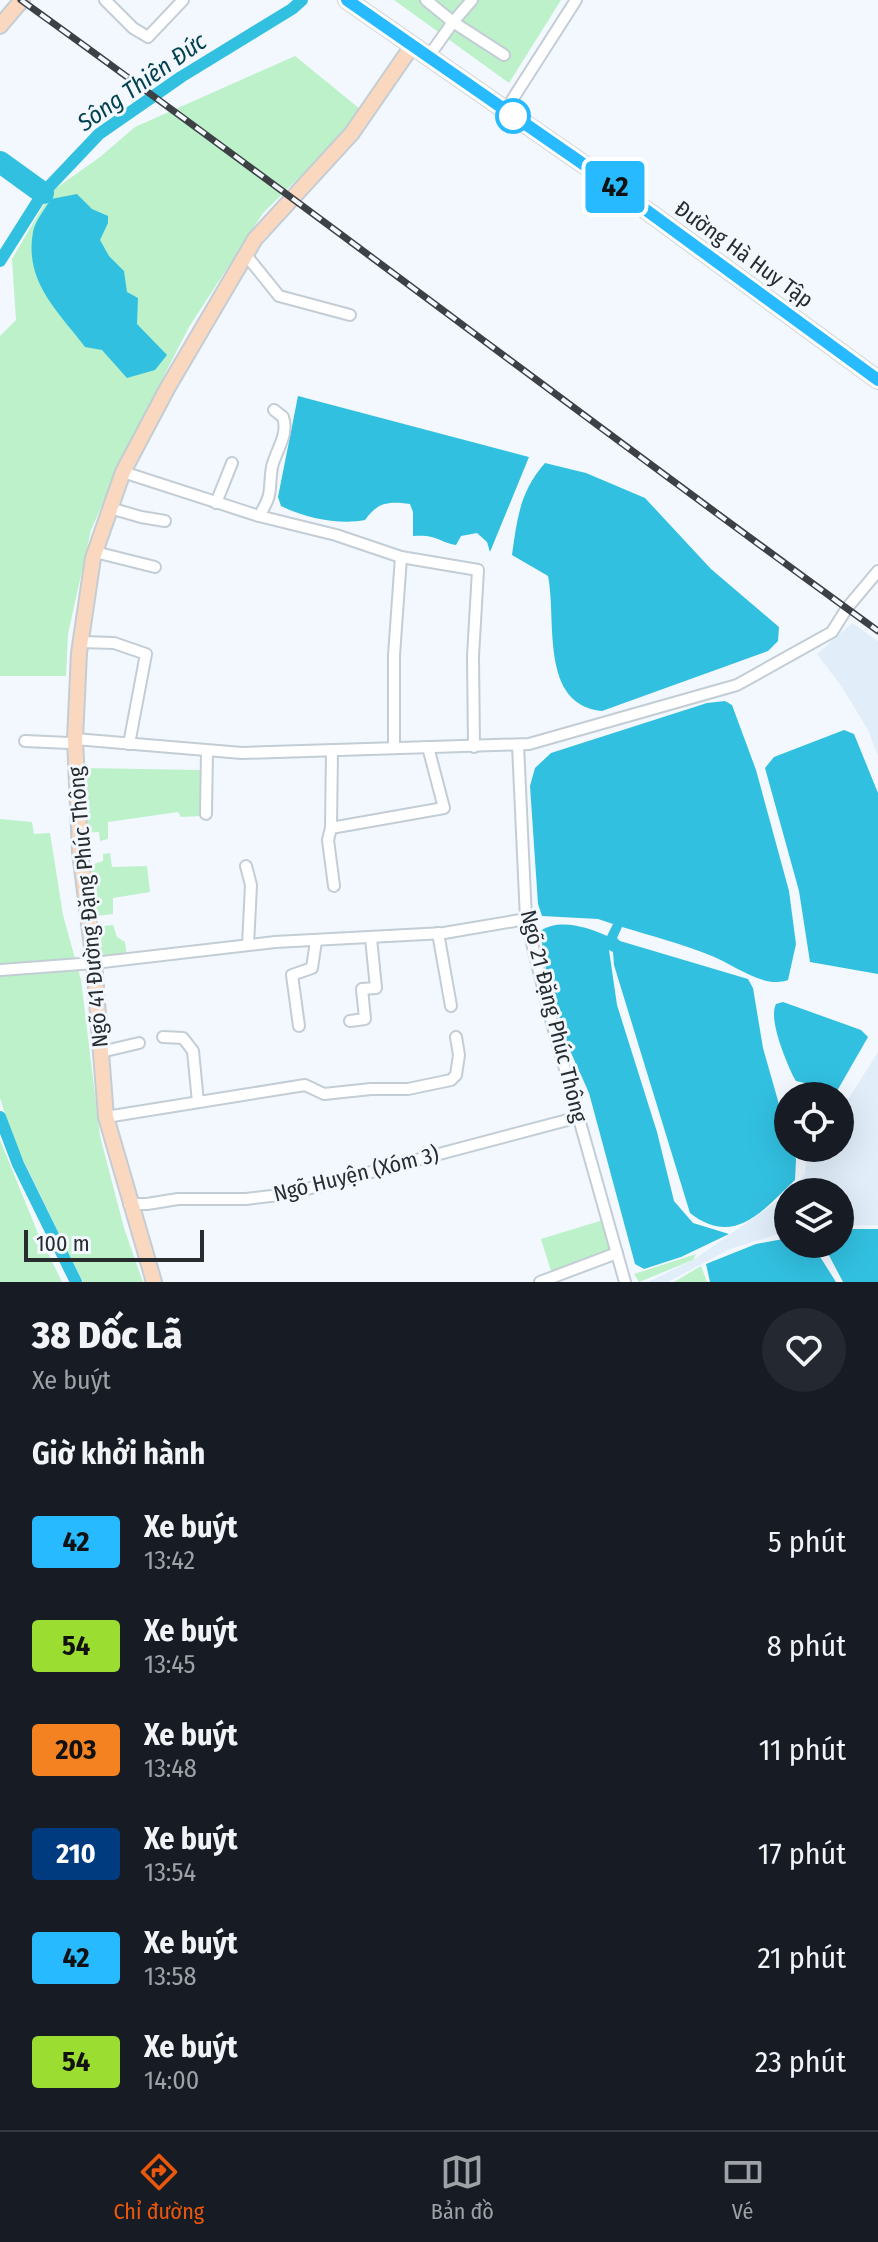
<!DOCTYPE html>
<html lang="vi">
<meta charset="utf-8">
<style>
body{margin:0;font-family:"Fira Sans Condensed",sans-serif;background:#242831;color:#f1f3f6;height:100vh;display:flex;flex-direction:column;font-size:30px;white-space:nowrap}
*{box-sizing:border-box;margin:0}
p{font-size:26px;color:#9ea1a6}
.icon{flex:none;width:44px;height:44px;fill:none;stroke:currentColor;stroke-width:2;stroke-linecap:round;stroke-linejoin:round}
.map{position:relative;height:1282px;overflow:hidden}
.details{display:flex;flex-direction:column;background:#171b24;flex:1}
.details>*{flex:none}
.badge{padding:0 16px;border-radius:6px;font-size:28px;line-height:52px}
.controls{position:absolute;left:774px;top:1082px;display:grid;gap:16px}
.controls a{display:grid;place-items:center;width:80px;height:80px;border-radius:50%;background:#171b24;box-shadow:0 8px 32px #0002;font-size:40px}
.scale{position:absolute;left:24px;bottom:20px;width:180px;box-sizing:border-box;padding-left:8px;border:4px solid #282c2f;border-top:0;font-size:22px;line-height:28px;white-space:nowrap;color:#282c2f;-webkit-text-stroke:6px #f2f8fe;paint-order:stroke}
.map>.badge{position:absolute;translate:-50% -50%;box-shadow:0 0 0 4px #fff}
h2{padding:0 32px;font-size:30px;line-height:72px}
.round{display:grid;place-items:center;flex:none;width:84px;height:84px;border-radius:42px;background:#242831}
.headline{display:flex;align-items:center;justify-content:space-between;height:136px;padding:0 32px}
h1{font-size:38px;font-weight:800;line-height:60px}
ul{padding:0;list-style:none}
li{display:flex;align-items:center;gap:24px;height:104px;padding:0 32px}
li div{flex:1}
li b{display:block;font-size:30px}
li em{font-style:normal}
li .badge{min-width:88px;font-weight:700;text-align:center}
.tab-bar{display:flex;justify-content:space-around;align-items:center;height:112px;border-top:2px solid #363941;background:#171b24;font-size:22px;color:#9ea1a6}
.tab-bar a{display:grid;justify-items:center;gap:4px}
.tab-bar .active{color:#ea580c}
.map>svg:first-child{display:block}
.built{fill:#e1eefa}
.green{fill:#bcf1ca}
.water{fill:#32c0e1}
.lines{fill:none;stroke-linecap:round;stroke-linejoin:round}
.canal{stroke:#32c0e1;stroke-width:12}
.river{stroke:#32c0e1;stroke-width:22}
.street-casing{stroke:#c3cdd5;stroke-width:14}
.secondary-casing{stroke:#c3cdd5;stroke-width:18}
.primary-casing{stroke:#d4d5d5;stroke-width:20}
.street{stroke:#fff;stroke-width:10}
.secondary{stroke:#fad8bf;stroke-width:14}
.primary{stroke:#f5b07f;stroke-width:16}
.rail-casing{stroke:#3d4145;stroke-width:7}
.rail{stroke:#f2f8fe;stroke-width:4;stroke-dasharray:12;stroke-linecap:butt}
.line-casing{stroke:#fff;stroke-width:18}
.line{stroke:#27baff;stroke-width:12}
.stop-dot{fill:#fff;stroke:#27baff;stroke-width:4}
.labels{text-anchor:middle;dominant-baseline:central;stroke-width:6;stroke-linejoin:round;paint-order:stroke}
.street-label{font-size:22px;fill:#282c2f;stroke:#f2f8fe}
.water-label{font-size:24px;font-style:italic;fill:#02414f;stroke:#f2f8fe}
</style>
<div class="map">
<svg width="878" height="1282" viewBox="0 0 878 1282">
<rect width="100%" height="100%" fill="#f2f8fe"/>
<g class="built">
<path d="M852,623L878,641V756L868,730L842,687L817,654Z"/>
<path d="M878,1052V1225L840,1226V1192H790L805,1174L806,1162L812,1148H840V1112Z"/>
<path d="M788,1194V1231L730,1249L668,1282H648L693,1260Z"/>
</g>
<g class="green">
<path d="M394,0H561L509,83Z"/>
<path d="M295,56L360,109L329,148L263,213L189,327L131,440L91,530L68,634L66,676H0V336L16,320L12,259L52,191L100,157L135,127Z"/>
<path d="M84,768L201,770V816L181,817L178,812L108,822V839L100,841L99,832L84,833Z"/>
<path d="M0,819L32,822L34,834L50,833L63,915L81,980L100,1136L124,1228L143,1282H83L13,1139L0,1098Z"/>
<path d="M110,853L112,867L147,866L150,892L113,898V914L96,916L91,865L103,861V854Z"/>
<path d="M113,925L117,937L125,942L127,956L98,963L94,927Z"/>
<path d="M0,1140L37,1231L62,1282H0Z"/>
<path d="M603,1220L614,1252L552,1274L541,1239Z"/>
<path d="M696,1254L693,1260L639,1282L634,1274Z"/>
<path d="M701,1266L707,1282H674Z"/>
</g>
<g class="water">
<path d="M77,194L92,209L108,216V223L100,240L109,256L124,271L127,292L138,298L137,324L167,355L155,370L127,378L102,350L85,347C58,311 24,282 33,232C35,221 45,209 51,199Z"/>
<path d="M298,396L529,457L490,552L487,542L477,533L461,536L456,545C437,541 436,534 413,536V512L410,504C388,501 378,502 365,520C339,525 305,518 281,506L278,497Z"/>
<path d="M545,463L586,473L645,498L711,569L779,627L778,641L768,651L602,711C539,705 557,620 548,576L512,555C517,519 520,491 545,463Z"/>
<path d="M725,701L732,705L756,770L789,891L796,944L788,980C763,989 735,965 712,956C683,944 652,936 622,927L617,938L620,941L748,979L753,988L763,1048L788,1136V1148H792L796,1159L795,1180C763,1210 735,1248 690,1213L614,965L613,952L609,950L617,1005L657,1132L674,1201L693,1223L729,1234L681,1257L644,1269L635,1264L589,1093L568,1046L547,976L540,931C560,918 587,927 607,936L613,924L598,919L542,916L538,904L530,786L535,768L551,753L707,703Z"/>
<path d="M844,730L854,734L878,793V974L810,962L799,891L765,768L774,757Z"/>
<path d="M783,1002L861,1030L868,1037L837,1091L796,1081L793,1076C786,1061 768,1019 776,1004Z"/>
<path d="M840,1229H878V1282H843L823,1244H840Z"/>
<path d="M788,1238V1244H812L836,1282H710L706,1264L756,1244Z"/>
</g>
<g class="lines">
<g class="canal">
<path d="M0,261L43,193L99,134L181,77L292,9L302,0"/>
<path d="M0,1117L18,1164L76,1282"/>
</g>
<path class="river" d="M0,162L43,193"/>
<g class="street-casing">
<g id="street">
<path d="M105,0L133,28L148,37L183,0"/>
<path d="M426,0L453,22L472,0"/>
<path d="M429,56L453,22L504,55"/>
<path d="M505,111L576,0"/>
<path d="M246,255L279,296L350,315"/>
<path d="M123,472L259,516L336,535L401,557L478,570L473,656L474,747"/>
<path d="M216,503L232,463"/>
<path d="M110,508L141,517L165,521"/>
<path d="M259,516C274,492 268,491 272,467C276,450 289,435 283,417L274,410"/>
<path d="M95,552L155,567"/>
<path d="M81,642L114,643L146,654L129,744"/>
<path d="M25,741L69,743L75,739L242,753L529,744L737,685L832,632L847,608L878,571"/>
<path d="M518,745L526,919L552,1023L625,1282"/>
<path d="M394,748V655L401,557"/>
<path d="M332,750L331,828L328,840L334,886"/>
<path d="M206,814L207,751"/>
<path d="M331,828L444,808L428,747"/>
<path d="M246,866L251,885L248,945"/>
<path d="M438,933L451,1006"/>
<path d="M1,970L94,963L275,942L444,933L526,919"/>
<path d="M350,1021L365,1019L362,989L376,988L371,938"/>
<path d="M299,1026L292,975L312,968L316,941"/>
<path d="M163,1037L183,1038L193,1051L198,1102"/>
<path d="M101,1052L139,1043"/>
<path d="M106,1117L305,1085L324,1094L371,1089H408L451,1080L456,1075L459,1055L456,1037"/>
<path d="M129,1204H147L178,1199H246L288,1194L579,1117"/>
<path d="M540,1282L617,1253"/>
</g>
</g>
<g class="secondary-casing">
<g id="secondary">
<path d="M0,26L22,0"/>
<path d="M154,1282L106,1117L94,963L80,852L75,739L79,653L93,558L123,472L168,387L255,239L352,133L412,46"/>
</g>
</g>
<g class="primary-casing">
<path id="primary" d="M347,0L586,166L878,380"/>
</g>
<use href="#street" class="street"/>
<use href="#secondary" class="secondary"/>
<use href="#primary" class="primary"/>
<g class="rail-casing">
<path id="rail" d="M21,0C309,207 590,423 878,631"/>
</g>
<use href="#rail" class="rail"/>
</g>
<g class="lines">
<g class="line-casing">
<path id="line" d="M347,0L586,166L878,380"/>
</g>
<use href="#line" class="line"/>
</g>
<circle class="stop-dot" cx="513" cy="116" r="16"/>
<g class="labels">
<g class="street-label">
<text transform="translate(744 254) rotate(36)">Đường Hà Huy Tập</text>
<text transform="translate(88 907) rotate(-95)">Ngõ 41 Đường Đặng Phúc Thông</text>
<text transform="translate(554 1016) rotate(76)">Ngõ 21 Đặng Phúc Thông</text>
<text transform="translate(356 1174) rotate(-14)">Ngõ Huyện (Xóm 3)</text>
</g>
<g class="water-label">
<text transform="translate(142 82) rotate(-35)">Sông Thiên Đức</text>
</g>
</g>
</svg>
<div class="controls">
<a><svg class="icon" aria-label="locate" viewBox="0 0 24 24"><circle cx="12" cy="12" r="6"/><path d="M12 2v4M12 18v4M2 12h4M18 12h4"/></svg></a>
<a><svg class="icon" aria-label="layers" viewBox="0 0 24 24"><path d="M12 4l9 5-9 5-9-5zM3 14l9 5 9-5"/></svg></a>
</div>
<div class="scale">100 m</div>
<b class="badge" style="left:615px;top:187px;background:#27baff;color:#111">42</b>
</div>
<section class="details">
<div class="headline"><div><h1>38 Dốc Lã</h1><p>Xe buýt</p></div><a class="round"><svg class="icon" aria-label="heart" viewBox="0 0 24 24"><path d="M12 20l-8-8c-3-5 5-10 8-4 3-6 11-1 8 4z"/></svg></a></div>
<h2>Giờ khởi hành</h2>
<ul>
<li><span class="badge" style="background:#27baff;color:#111">42</span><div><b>Xe buýt</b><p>13:42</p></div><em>5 phút</em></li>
<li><span class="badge" style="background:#9cdd31;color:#111">54</span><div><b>Xe buýt</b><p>13:45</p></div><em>8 phút</em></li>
<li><span class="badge" style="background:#f58220;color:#111">203</span><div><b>Xe buýt</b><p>13:48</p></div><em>11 phút</em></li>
<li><span class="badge" style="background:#003b80;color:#fff">210</span><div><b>Xe buýt</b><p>13:54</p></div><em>17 phút</em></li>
<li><span class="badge" style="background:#27baff;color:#111">42</span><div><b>Xe buýt</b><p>13:58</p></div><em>21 phút</em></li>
<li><span class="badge" style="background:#9cdd31;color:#111">54</span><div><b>Xe buýt</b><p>14:00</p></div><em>23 phút</em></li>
</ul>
</section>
<nav class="tab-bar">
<a class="active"><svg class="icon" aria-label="directions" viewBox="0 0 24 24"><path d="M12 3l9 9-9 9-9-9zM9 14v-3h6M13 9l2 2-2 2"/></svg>Chỉ đường</a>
<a><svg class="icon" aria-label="map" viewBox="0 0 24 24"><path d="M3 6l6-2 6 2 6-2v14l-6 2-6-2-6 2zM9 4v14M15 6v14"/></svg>Bản đồ</a>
<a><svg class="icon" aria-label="tickets" viewBox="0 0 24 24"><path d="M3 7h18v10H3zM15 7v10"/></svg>Vé</a>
</nav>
